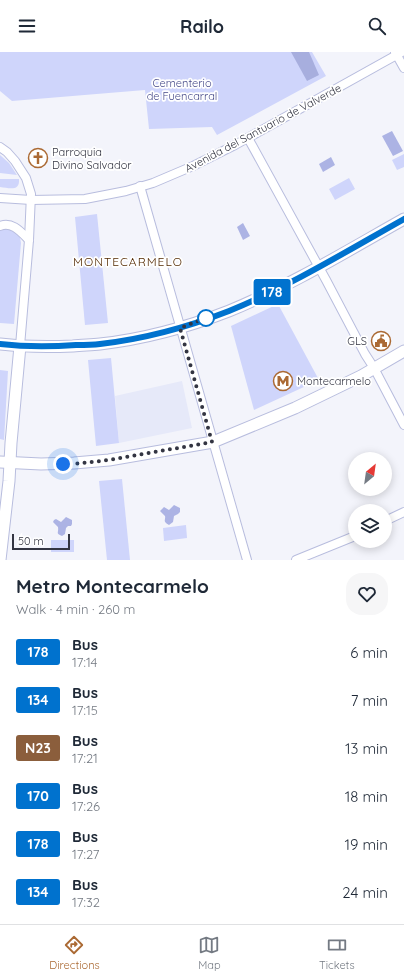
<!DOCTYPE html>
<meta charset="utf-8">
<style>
body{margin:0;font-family:Quicksand,sans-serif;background:#f6f6f7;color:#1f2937;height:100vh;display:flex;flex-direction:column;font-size:15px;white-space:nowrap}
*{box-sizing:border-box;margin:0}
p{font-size:13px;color:#747a83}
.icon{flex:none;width:22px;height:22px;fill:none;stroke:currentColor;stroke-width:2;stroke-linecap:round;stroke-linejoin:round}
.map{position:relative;height:508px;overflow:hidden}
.drawer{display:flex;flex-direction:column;background:#fff;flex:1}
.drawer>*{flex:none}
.badge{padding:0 8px;border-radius:3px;font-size:14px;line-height:26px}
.needle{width:26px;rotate:29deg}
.tools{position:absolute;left:348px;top:400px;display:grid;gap:8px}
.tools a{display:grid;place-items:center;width:44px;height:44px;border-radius:50%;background:#fff;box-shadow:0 2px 10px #0003;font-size:20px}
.scale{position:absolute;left:12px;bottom:10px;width:58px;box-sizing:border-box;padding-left:4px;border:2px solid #333542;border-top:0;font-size:11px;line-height:14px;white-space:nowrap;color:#333542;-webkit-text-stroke:3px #fff;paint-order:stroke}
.you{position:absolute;width:20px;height:20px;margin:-10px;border:3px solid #fff;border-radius:50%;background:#1a73e8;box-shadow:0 0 0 6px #1a73e833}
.map>.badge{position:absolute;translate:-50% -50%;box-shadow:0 0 0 2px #fff}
.round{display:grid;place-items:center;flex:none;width:42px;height:42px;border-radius:16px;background:#f6f6f7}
.overview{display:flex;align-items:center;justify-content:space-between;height:68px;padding:0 16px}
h1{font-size:19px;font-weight:700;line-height:30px}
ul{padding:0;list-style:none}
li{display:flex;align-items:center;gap:12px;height:48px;padding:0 16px}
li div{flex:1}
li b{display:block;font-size:15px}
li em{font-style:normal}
li .badge{min-width:44px;font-weight:700;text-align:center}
header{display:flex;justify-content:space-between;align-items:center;height:52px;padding:0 16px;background:#fff;font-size:18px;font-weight:700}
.dock{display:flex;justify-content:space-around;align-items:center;height:56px;border-top:1px solid #e0e1e3;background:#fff;font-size:11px;color:#747a83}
.dock a{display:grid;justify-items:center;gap:2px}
.dock .on{color:#ab6a34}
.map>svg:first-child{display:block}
.built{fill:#e6e9f9}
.green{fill:#cfd5fb}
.forest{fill:#a7aede}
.water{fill:#acb3e4}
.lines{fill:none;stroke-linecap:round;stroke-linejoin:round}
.street-casing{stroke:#b8bdde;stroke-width:10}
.secondary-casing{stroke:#b8bdde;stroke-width:13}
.street{stroke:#fff;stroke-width:8}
.secondary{stroke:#fff;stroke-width:11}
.line-casing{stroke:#fff;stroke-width:9}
.line{stroke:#0072ce;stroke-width:6}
.walk{stroke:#333542;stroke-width:4;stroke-dasharray:0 7.2}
.stop-dot{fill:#fff;stroke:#0072ce;stroke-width:2}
.labels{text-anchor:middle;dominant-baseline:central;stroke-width:3.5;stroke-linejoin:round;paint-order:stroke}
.park-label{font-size:11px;fill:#484c8a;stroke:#fff}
.street-label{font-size:11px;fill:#333542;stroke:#fff}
.poi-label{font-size:11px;fill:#333542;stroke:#fff;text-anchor:start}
.neighbourhood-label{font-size:12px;letter-spacing:1px;fill:#522800;stroke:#fff}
</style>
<header><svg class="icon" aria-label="menu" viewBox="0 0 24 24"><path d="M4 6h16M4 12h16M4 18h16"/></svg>Railo<svg class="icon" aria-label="search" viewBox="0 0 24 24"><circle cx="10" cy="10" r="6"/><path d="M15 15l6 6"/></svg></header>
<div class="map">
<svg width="404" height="508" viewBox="0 0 404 508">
<rect width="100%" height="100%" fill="#f3f4fb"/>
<path class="built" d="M182,329L192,376L119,391L115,344Z"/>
<g class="green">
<path d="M0,0H312L326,24L217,83L212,75L149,77L145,38L12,49L0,39Z"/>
<path d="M404,102V115L397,118L392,108Z"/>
<path d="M0,103L9,111L17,123L0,121Z"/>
<path d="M349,126L355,137L335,148L329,137Z"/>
<path d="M0,127H19C20,140 9,136 0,135Z"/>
<path d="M97,162L108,271L85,273L75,165Z"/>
<path d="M0,177H13L20,185L21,191L14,272L0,271Z"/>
<path d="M278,252L319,328L254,358L231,274Z"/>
<path d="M111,306L119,391L96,394L88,308Z"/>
<path d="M0,318L8,319L4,388L0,387Z"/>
<path d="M122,427L130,508H107L99,429Z"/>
<path d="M186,473L187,486L164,489L163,476Z"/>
<rect x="51" y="488" width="23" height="12"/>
</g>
<path class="forest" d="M291,0H309L319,23L307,29Z"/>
<g class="water">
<path d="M392,79L403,99L393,104L382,84Z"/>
<path d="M331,105L335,113L323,120L319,112Z"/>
<path d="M243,171L250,184L243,188L237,175Z"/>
<path d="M174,453L180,456V460L178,462L174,464L173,470L169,473C162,469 166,468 165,464L160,459L164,455L169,458Z"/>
<path d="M66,465L72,468V472L71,474H68L66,476L65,482L62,484C55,481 59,481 58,475L53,470L54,468L56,467L61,470Z"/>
</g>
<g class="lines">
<g class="street-casing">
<g id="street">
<path d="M395,0L404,16"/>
<path d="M248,86L326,228L365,302L374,316L404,373"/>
<path d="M0,95L7,100L15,109L26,126L31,142L29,188L20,294"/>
<path d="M140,134L247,508"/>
<path d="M0,146L31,148L85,147L126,139L153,131L193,114L235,93L402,0"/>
<path d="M0,174C12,169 21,180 29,188"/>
<path d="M385,469L404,460"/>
<path d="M296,508L355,484"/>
</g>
</g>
<g class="secondary-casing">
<g id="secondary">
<path d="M0,292C24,295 48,295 73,294C82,293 91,293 100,292C144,287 188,275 229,259C290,234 347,199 404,167"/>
<path d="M0,410L41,412L74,411L109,408L213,390L295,356L361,324L404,299"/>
<path d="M0,508L9,429L11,391L20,294"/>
</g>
</g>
<use href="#street" class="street"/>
<use href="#secondary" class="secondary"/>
</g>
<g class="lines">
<g class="line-casing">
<path id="line" d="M0,292C25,295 50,295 76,293C84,293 92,293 100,292C144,287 188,275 229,259C290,234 347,199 404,167"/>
</g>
<use href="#line" class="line"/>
<path class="walk" d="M63,412H74L109,408L212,390L180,276L206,266"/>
</g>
<defs>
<g id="church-ring" transform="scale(1)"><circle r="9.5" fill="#fff" stroke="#ab6a34" stroke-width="1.5"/><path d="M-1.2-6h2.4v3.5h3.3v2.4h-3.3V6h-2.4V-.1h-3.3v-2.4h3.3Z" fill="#ab6a34"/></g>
<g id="civic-ring" transform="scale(1)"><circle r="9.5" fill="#fff" stroke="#ab6a34" stroke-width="1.5"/><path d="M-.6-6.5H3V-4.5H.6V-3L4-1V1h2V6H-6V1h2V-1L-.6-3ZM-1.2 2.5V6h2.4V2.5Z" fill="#ab6a34"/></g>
<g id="metro-ring" transform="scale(1)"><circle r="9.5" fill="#fff" stroke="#ab6a34" stroke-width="1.5"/><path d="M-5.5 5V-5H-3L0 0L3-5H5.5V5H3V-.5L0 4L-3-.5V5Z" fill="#ab6a34"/></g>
</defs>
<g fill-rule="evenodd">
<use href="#church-ring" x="38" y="106"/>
<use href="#civic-ring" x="381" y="289"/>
<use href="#metro-ring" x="283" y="329"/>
</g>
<circle class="stop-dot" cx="206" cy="266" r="8"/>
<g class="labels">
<g class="park-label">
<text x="182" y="31">Cementerio<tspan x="182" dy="13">de Fuencarral</tspan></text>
</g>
<g class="street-label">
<text transform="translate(263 76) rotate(-28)">Avenida del Santuario de Valverde</text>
</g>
<g class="poi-label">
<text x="52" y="100">Parroquia<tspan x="52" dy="13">Divino Salvador</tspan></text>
<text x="367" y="289" text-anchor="end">GLS</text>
<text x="297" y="329">Montecarmelo</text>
</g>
<g class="neighbourhood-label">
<text x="128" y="209">MONTECARMELO</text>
</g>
</g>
</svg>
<div class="tools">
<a><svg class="needle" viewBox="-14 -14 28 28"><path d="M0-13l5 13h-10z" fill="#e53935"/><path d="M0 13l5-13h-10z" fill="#747a83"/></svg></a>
<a><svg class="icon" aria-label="layers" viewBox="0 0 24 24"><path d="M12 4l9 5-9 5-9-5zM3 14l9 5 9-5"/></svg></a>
</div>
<div class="scale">50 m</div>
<div class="you" style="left:63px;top:412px"></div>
<b class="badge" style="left:272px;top:240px;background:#0072ce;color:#fff">178</b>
</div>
<section class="drawer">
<div class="overview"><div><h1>Metro Montecarmelo</h1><p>Walk · 4 min · 260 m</p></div><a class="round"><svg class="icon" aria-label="heart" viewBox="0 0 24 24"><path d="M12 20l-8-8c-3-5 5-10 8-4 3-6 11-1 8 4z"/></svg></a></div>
<ul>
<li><span class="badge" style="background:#0072ce;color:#fff">178</span><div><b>Bus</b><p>17:14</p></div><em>6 min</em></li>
<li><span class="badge" style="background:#0072ce;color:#fff">134</span><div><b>Bus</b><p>17:15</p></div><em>7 min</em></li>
<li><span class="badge" style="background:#8b5e3c;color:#fff">N23</span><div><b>Bus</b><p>17:21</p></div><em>13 min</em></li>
<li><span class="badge" style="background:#0072ce;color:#fff">170</span><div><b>Bus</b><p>17:26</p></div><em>18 min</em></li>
<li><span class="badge" style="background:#0072ce;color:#fff">178</span><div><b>Bus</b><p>17:27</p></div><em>19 min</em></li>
<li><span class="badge" style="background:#0072ce;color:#fff">134</span><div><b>Bus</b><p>17:32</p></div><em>24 min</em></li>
</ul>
</section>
<nav class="dock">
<a class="on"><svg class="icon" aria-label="directions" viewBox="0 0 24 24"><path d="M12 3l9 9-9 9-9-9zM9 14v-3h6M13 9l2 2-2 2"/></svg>Directions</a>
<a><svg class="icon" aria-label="map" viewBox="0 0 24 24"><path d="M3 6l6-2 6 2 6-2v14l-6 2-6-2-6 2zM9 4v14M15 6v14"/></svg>Map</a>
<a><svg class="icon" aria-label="tickets" viewBox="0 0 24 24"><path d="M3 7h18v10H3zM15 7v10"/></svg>Tickets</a>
</nav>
